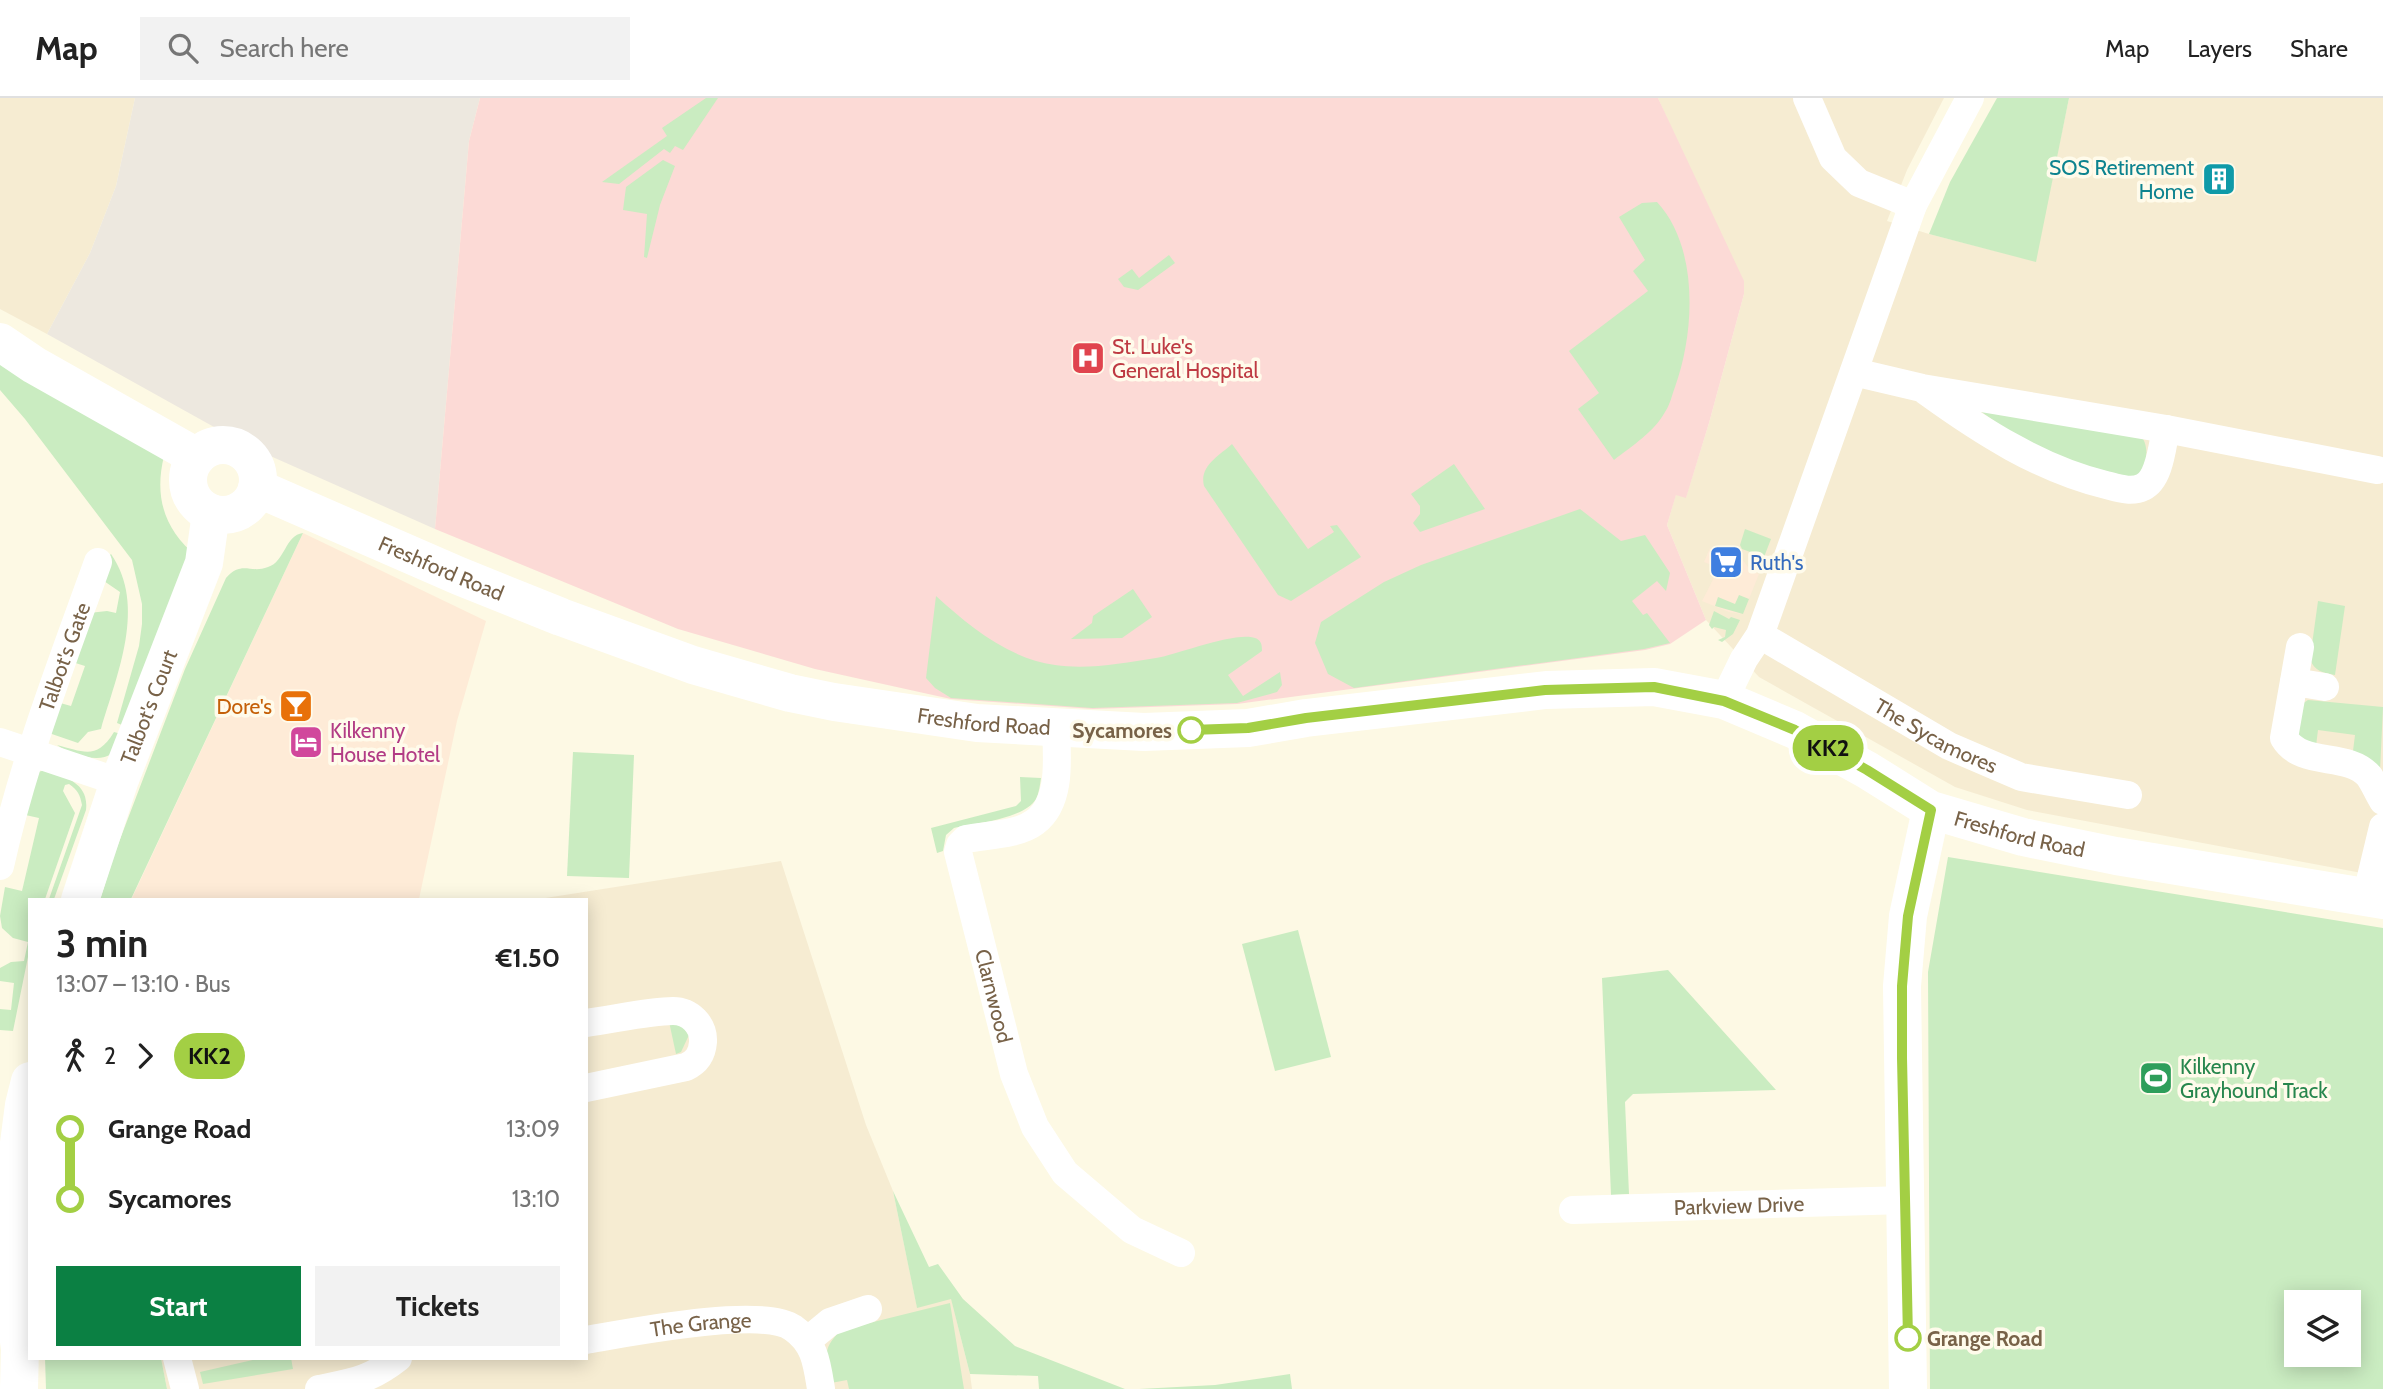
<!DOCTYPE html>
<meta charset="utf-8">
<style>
body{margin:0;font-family:Cabin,sans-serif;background:#f2f2f2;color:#222;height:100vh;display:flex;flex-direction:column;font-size:26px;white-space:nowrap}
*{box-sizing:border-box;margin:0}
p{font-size:23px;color:#767676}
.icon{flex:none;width:38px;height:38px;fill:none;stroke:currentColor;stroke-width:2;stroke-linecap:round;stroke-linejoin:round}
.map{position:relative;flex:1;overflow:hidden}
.drawer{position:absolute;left:28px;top:800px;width:560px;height:462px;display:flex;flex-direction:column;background:#fff;border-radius:0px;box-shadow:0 4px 18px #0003}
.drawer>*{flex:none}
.badge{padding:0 14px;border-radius:23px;font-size:24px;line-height:46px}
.controls{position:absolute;left:2284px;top:1192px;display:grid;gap:14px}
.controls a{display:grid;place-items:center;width:77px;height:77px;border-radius:0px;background:#fff;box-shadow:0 4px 18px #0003;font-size:35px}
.map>.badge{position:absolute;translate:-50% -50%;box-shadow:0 0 0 4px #fff}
.legs{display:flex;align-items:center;gap:10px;height:77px;padding:0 28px;font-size:23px}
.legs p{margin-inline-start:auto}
.summary{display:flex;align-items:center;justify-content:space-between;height:119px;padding:0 28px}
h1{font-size:38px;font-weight:700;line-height:52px}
.cta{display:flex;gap:14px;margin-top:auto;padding:14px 28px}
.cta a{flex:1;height:80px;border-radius:0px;background:#0b8043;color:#fff;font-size:28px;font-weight:700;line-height:80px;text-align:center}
.cta a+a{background:#f2f2f2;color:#222}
ul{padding:0 28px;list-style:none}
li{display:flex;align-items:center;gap:24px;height:70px;font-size:26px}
li i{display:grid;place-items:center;width:10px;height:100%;margin:0 9px;background:currentColor}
li i::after{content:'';width:18px;height:18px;margin:-9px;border:5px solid;border-radius:50%;background:#fff}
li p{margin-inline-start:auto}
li:first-child i{background:linear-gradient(#0000 50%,currentColor 0)}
li:last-child i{background:linear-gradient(currentColor 50%,#0000 0)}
header{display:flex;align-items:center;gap:42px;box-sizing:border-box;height:98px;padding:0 35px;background:#fff;border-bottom:2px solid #e0e0e0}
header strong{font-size:33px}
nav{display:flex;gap:38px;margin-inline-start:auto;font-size:24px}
.search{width:490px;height:63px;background:#f2f2f2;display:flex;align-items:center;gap:18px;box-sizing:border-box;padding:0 24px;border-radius:0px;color:#767676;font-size:26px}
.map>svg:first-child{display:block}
.residential{fill:#f6ecd2}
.commercial{fill:#feebd7}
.industrial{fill:#ede8df}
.medical{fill:#fcdad6}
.green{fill:#caecc1;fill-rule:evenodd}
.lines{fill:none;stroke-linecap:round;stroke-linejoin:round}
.street{stroke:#fff;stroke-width:28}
.secondary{stroke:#fff;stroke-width:38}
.line-1-casing{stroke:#fff;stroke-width:16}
.line-1{stroke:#a3cf44;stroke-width:10}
.stop-1-dot{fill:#fff;stroke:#a3cf44;stroke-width:3.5}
.labels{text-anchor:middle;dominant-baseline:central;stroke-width:7;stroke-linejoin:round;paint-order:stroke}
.culture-label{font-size:21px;fill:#0d838f;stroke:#fffbeb;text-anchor:end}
.health-label{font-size:21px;fill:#be3a42;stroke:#fffbeb;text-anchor:start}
.shop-label{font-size:21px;fill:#366cbe;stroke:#fffbeb;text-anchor:start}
.street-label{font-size:21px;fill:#786248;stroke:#fffbeb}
.food-label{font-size:21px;fill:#c56008;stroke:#fffbeb;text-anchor:end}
.hotel-label{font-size:21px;fill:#b23c85;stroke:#fffbeb;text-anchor:start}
.stop-label{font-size:21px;font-weight:bold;fill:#786248;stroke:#fffbeb;text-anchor:end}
.leisure-label{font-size:21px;fill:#27864d;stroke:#fffbeb;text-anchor:start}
</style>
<header>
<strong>Map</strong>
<div class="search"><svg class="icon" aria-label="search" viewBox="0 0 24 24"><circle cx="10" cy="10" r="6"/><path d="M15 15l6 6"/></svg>Search here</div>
<nav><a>Map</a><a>Layers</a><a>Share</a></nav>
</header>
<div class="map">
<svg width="2383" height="1291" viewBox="0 0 2383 1291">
<rect width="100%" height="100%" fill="#fdf9e4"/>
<g class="residential">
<path d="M0,0H135L116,88L90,155L47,236L0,211Z"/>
<path d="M1658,0H1944L1907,72L1887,123L1929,136L2035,163L2069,0H2383V779L2027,712L1955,689L1759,579L1706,522L1667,427L1676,396L1686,399L1709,325L1744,196Z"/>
<path d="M781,763L866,1027L893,1093L917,1209L951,1200L970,1276L972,1291H167L161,1260H586V802L539,801Z"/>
</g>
<g class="commercial">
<path d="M303,435L486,523L457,623L419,801L131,802Z"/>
<path d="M1710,450L1742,461L1751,473L1759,476L1743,516L1729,514L1702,503L1719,470L1704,464Z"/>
</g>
<path class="industrial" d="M135,0H480L469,43L435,431L250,349L47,236L90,155L116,88Z"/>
<path class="medical" d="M480,0H1658L1744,183V196L1709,325L1686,400L1676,397L1667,427L1706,522L1670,546L1645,552L1237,606L1093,611L951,601L815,571L678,531L435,431L469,43Z"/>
<g class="green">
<path d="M706,0H718L683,52L675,48L670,55L664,51L619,86L602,84L667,38L662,30Z"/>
<path d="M1997,0H2069L2036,164L1929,136L1950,84Z"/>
<path d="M663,62L675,68L660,107L647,160L644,159L647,116L623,112L626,89Z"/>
<path d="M1657,104C1699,149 1695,234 1675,289C1672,297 1670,307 1665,314C1654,334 1632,348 1614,362L1578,311L1599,295L1569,253L1648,193L1633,173L1645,162L1619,119L1642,105Z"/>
<path d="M1169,157L1175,165L1138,192L1124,189L1118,181L1132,171L1139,180Z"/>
<path d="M0,260L164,358C154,399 164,431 197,459L127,629L117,625L139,548L142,526V506L132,462L25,321L0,292Z"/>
<path d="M1972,307L2139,335C2151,349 2147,367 2137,381L2074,365L2016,339Z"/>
<path d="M1232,346L1308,451L1334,434L1330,428L1337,427L1361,459L1291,503L1278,497L1204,388C1199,368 1219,358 1232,346Z"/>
<path d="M1454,366L1485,411L1420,434L1413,425L1420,416V408L1411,396Z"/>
<path d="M1580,411L1621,443L1645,437L1670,475L1666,493L1657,483L1632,503L1643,517L1647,515L1670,545L1644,551L1354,590L1328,576L1315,545L1321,524L1384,484L1421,467Z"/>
<path d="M1745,431L1771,441L1764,459L1742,451L1740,447Z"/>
<path d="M303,435L131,801L100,802L114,757L185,571L226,480C242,462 250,476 268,469C285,464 285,437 303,435Z"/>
<path d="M111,456C147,508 117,576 101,631L88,634L78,645L46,634L53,603L71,608L85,568L69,563L89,515L107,513L116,515L120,494L101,481L104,463Z"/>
<path d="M1133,491L1152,519L1122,540L1071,541L1092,525L1093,518Z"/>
<path d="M1739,497L1749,501L1743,516L1715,508L1718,499L1735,506Z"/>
<path d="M936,498C969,528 1009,561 1055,567C1088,572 1123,565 1156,560C1179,556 1236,533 1255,540C1261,542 1262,546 1262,553L1228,577L1243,598L1280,574L1282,587L1277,594L1237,605L1092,610L951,600L935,590L926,580Z"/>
<path d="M2318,503L2345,508L2335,577C2323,575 2314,573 2310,561Z"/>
<path d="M1714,513L1729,521L1731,519L1740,522L1733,536L1722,544L1718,542L1725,539L1726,532L1714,529L1712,531L1709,527Z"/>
<path d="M2308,602L2383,609L2380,673L2353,653L2355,637L2318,632L2316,648L2297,638L2302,606Z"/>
<path d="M114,634L125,637C121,643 116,652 111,656C98,666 68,655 57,647C84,654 97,662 114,634Z"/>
<path d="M573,654L634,657L629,780L567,778Z"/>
<path d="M49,671C68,681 89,686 86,712L54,801H49L82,707C80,697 78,692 69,686L65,687L63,693L75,715L45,801L30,802V849L13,933L0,932V911L11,912L14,885L0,883V870L11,864L24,863L28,844L13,840L2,830L0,818L5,789L22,793L39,720L21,716L38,674Z"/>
<path d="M1020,679L1041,680C1040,687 1039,695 1036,701C1024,721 976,725 954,730L946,737L943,753L937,755L931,730L1016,708L1021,703Z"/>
<path d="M1948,759L2383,830V1291H1930L1928,874ZM2296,1204H2348V1256H2296Z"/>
<path d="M1298,832L1331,959L1275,973L1242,846Z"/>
<path d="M1668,872L1776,992L1633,996L1625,1004L1629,1096L1611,1097L1602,880Z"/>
<path d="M668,919H676L689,937L681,954L676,956Z"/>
<path d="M893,1093L929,1169L938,1166L963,1201L1015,1248L1125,1291H1039L1038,1278L970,1276L951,1201L917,1210Z"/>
<path d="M950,1205L964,1291H849L847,1282L831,1285C827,1259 820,1253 841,1232Z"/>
<path d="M45,1260H161L167,1291H46Z"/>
<path d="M261,1260H291L293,1271L203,1286L200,1274Z"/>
<path d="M1290,1276L1292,1291H1139L1215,1287Z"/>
</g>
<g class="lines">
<g class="street">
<path d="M1807,0L1833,60L1859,85L1913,107"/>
<path d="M1854,274L1922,290L2166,331L2377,372"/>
<path d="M1927,294C1981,333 2040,371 2106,387C2118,390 2131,395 2143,389C2160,381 2162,348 2166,331"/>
<path id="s1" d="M1760,537L1949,648L2021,679L2128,697"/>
<path d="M2300,549L2284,640C2302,670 2347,653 2369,678C2374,685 2378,695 2383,703"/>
<path d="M2294,584L2325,589"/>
<path d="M1724,602L1744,561L1760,537L1913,107L1970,0"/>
<path id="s2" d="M1056,630C1057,659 1062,704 1035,724C1018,737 987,737 966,741L960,747L958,754L1014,976L1035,1029L1065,1075L1132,1132L1181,1155"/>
<path d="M0,644L119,684"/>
<path id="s3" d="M0,768C23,664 62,564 98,464"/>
<path d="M2366,800L2383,729"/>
<path d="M586,925C611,922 649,913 673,913C690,913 704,927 703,944C702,957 697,964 686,969L586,990"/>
<path id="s4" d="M1573,1112L1905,1102"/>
<path id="s5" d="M586,1242C627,1235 762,1208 793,1230C815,1245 817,1266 821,1291"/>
<path d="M807,1243L830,1224L868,1211"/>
<path d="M177,1260L185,1291"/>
<path d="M319,1291C353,1284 370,1282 398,1260"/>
</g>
<g class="secondary">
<path d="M0,244L34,267L197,359"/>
<circle cx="223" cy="382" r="35"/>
<path id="s6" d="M257,390L459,478L561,519L693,567L790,595L834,604L977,625L1144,634L1248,630L1306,620L1546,592L1654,589L1724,602L1795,632L1867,672L1931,712L2023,739L2116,758L2383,802"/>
<path id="s7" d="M80,802L119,684L204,465L211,415"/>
<path d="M19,1291L20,1251L14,1204L15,1076L24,1007L30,983"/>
<path d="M1908,1291L1902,888L1908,818L1931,712"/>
</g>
</g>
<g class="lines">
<g class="line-1-casing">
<path id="line-1" d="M1191,632L1248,630L1306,620L1545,592L1654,589L1724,603L1795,632L1867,672L1931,712L1908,818L1902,888V960L1908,1240"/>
</g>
<use href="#line-1" class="line-1"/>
</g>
<defs>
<g id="building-square" transform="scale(1.75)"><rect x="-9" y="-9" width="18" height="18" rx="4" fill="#0f9aa8" stroke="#fffbeb"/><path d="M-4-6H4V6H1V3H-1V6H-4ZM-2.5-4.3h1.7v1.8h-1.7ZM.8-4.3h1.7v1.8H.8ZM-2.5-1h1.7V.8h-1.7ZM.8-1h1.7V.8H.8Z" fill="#fff"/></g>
<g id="hospital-square" transform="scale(1.75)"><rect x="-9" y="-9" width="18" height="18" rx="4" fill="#e0444e" stroke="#fffbeb"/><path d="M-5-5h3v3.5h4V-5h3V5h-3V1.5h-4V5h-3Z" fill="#fff"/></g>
<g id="supermarket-square" transform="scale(1.75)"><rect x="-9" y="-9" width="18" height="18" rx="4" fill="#3f7fe0" stroke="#fffbeb"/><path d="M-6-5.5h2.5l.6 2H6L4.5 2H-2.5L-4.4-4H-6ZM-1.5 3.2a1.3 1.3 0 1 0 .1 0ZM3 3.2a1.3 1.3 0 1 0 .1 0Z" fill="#fff"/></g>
<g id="bar-square" transform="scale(1.75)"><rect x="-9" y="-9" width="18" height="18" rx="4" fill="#e8710a" stroke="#fffbeb"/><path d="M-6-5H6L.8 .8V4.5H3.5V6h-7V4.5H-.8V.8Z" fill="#fff"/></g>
<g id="hotel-square" transform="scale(1.75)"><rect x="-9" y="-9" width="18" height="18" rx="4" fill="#d1479c" stroke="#fffbeb"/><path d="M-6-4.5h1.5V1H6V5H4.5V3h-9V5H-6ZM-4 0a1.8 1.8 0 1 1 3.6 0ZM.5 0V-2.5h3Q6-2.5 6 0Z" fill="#fff"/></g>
<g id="stadium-square" transform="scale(1.75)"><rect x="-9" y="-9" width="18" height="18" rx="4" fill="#2e9e5b" stroke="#fffbeb"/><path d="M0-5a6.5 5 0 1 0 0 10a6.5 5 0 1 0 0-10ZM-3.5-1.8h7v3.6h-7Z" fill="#fff"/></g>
</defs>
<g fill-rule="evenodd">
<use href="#building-square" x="2219" y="81"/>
<use href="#hospital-square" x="1088" y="260"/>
<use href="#supermarket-square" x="1726" y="464"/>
<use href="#bar-square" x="296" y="608"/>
<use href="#hotel-square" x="306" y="644"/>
<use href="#stadium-square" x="2156" y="980"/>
</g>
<g class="stop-1-dot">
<circle cx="1191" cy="632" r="12"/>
<circle cx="1908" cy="1240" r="12"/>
</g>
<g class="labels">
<g class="culture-label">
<text x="2194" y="69">SOS Retirement<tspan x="2194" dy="24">Home</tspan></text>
</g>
<g class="health-label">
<text x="1112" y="248">St. Luke's<tspan x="1112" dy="24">General Hospital</tspan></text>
</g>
<g class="shop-label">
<text x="1750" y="464">Ruth's</text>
</g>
<g class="street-label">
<text stroke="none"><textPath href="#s6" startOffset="201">Freshford Road</textPath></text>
<text stroke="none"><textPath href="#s3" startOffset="219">Talbot's Gate</textPath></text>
<text stroke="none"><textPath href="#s7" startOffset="205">Talbot's Court</textPath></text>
<text stroke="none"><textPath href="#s6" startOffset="768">Freshford Road</textPath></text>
<text stroke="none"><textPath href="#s1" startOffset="203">The Sycamores</textPath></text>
<text stroke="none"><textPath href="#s6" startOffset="1839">Freshford Road</textPath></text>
<text stroke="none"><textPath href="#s2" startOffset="336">Clarnwood</textPath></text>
<text stroke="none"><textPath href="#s4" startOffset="166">Parkview Drive</textPath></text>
<text stroke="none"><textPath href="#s5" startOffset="116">The Grange</textPath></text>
</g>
<g class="food-label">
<text x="272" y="608">Dore's</text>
</g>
<g class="hotel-label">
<text x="330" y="632">Kilkenny<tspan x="330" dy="24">House Hotel</tspan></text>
</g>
<g class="stop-label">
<text x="1172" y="632">Sycamores</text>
<text x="1927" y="1240" text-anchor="start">Grange Road</text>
</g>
<g class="leisure-label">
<text x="2180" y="968">Kilkenny<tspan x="2180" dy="24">Grayhound Track</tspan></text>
</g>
</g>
</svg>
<div class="controls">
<a><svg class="icon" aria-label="layers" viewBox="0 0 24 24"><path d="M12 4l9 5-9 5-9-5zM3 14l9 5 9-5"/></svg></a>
</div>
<b class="badge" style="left:1828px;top:650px;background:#a3cf44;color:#111">KK2</b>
<section class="drawer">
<div class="summary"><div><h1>3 min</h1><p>13:07 – 13:10 · Bus</p></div><b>€1.50</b></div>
<div class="legs"><svg class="icon" aria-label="walk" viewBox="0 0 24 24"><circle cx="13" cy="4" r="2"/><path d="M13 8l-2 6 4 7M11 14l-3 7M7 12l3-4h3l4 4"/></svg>2<svg class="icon" aria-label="forward" viewBox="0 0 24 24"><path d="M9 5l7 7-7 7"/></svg><b class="badge" style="background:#a3cf44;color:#111">KK2</b></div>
<ul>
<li><i style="color:#a3cf44"></i><b>Grange Road</b><p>13:09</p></li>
<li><i style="color:#a3cf44"></i><b>Sycamores</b><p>13:10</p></li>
</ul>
<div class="cta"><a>Start</a><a>Tickets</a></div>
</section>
</div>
